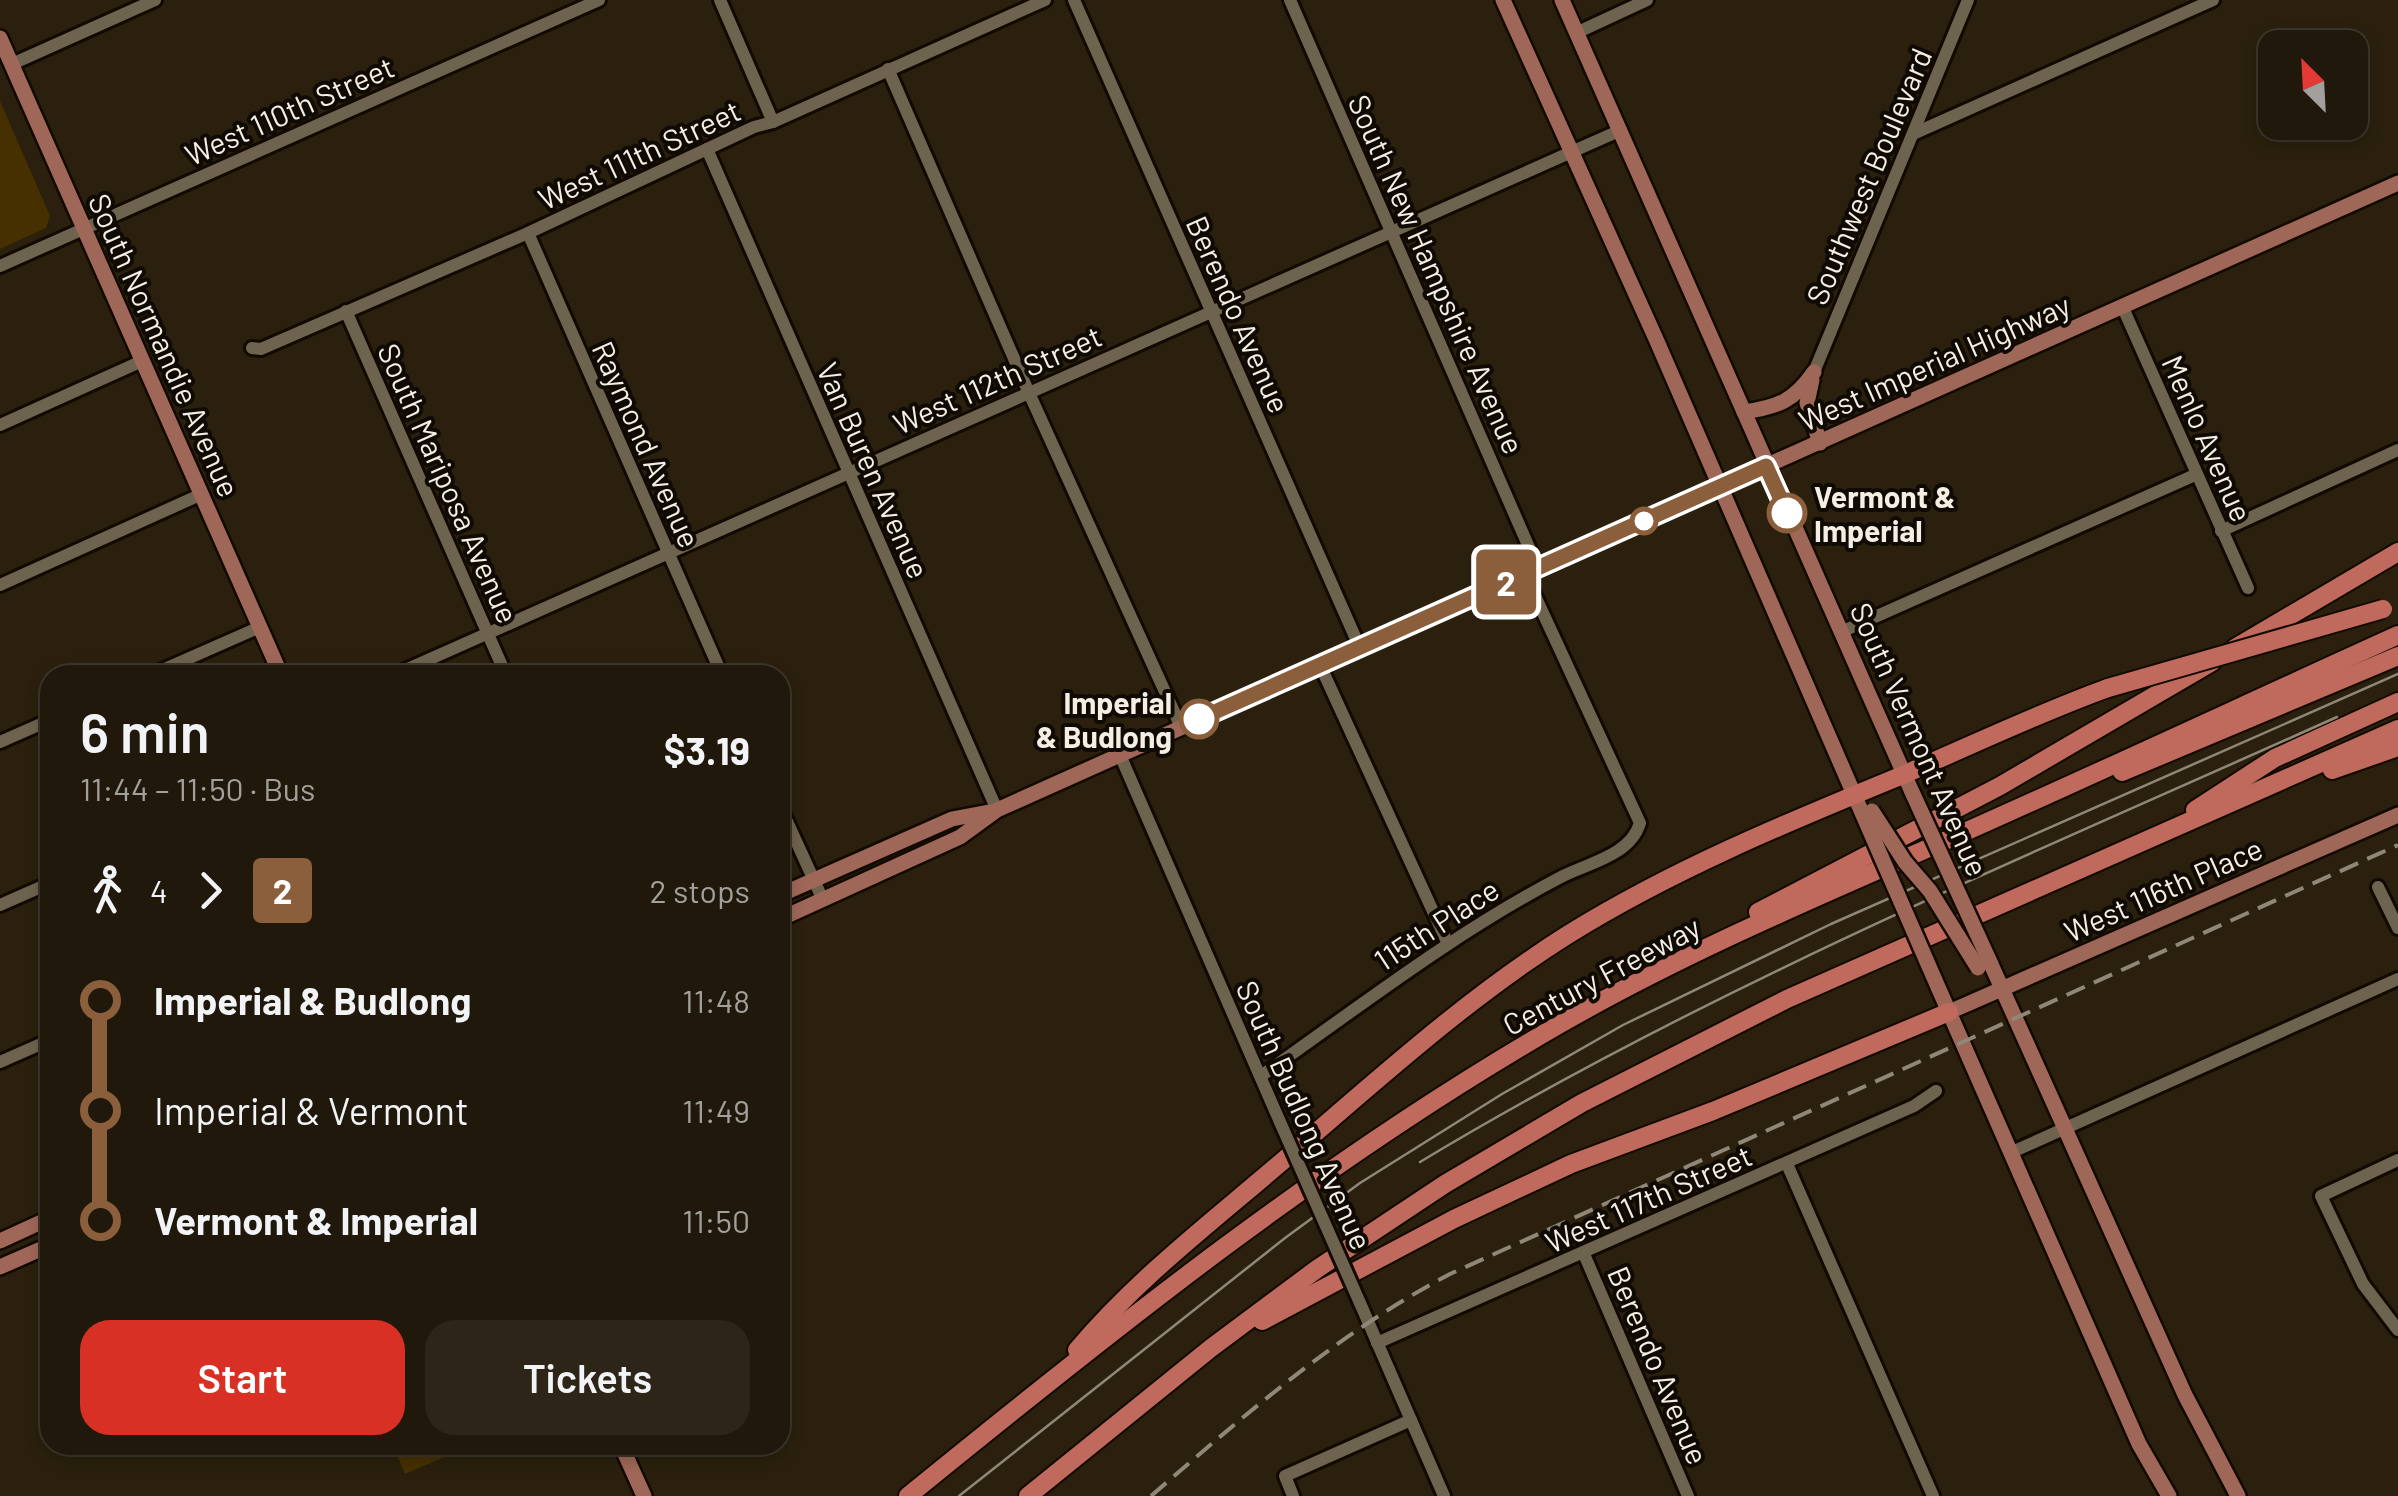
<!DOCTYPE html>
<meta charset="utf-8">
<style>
body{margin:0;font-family:Barlow,sans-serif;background:#2d2518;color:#f1f3f6;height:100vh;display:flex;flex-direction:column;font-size:38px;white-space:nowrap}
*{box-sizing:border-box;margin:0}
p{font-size:32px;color:#a2a09c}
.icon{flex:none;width:55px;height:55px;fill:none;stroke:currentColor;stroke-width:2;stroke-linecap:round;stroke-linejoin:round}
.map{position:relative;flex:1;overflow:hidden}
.panel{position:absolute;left:40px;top:665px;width:750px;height:790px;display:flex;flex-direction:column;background:#20180a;border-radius:30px;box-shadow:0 5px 15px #0003,0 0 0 2px #3d372b}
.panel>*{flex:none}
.badge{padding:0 20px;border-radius:8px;font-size:35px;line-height:65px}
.needle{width:65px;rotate:336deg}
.buttons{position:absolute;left:2258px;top:30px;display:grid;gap:20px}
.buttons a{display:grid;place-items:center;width:110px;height:110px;border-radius:20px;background:#20180a;box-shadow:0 5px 15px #0003,0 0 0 2px #3d372b;font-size:50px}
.map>.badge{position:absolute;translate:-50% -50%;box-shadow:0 0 0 5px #fff}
.legs{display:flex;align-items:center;gap:15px;height:110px;padding:0 40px;font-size:32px}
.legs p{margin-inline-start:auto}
.headline{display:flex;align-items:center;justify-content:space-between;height:170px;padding:0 40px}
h1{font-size:55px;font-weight:600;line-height:75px}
.cta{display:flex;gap:20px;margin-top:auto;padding:20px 40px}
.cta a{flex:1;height:115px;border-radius:30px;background:#d93025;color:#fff;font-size:40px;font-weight:600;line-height:115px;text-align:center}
.cta a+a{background:#2d2518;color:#f1f3f6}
ul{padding:0 40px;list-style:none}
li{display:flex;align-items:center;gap:35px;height:110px;font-size:38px}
li i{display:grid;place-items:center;width:15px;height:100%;margin:0 12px;background:currentColor}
li i::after{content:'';width:25px;height:25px;margin:-12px;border:8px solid;border-radius:50%;background:#20180a}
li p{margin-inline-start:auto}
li:first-child i{background:linear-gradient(#0000 50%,currentColor 0)}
li:last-child i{background:linear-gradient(currentColor 50%,#0000 0)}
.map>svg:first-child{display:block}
.green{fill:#463000}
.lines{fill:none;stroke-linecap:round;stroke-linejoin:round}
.minor-casing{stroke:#120900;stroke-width:18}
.major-casing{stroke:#120900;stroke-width:20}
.highway-casing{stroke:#120900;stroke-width:22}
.minor{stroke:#6e634e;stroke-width:12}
.major{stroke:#9f6758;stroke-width:15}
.highway{stroke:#c06a5e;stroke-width:18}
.tram{stroke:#8f8778;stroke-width:2.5}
.rail{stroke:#8f8778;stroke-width:4;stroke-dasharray:20 10;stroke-linecap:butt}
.minor-bridge-casing{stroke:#120900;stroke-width:18;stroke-linecap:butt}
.major-bridge-casing{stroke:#120900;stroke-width:20;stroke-linecap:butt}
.highway-bridge-casing{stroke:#120900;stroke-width:22;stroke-linecap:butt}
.minor-bridge{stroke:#6e634e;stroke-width:12}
.major-bridge{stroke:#9f6758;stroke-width:15}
.highway-bridge{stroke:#c06a5e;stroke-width:18}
.line-1-casing{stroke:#fff;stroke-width:22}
.line-1{stroke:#8b5e3c;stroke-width:15}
.stop-1-dot{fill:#fff;stroke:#8b5e3c;stroke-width:5}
.labels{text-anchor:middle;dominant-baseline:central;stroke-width:8;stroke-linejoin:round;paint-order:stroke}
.street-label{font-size:30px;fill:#f5eee3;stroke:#0f0a04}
.stop-label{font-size:30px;font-weight:bold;fill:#f5eee3;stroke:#0f0a04;text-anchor:start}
</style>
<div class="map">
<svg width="2398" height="1496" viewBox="0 0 2398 1496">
<rect width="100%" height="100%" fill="#2a200d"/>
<g class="green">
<path d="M0,101L50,216L46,228L0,249Z"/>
<path d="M393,1445H472L405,1474Z"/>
</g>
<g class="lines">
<g class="minor-casing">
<g id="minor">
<path d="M720,0L773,122"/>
<path d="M1074,0L1360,648"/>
<path d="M1290,0L1538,568"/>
<path d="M1576,33L1647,0"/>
<path d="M12,64L155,0"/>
<path d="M888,69L1029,393L1181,727"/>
<path d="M1913,134L2213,0"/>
<path d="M707,149L997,810"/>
<path d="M528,233L722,675"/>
<path d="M0,266L599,0"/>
<path d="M2123,308L2248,588"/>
<path d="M346,311L506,675"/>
<path d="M252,348L261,349L528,233L754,127L773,122L1045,0"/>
<path d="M1814,372L1968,0"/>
<path d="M0,425L142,361"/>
<path d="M2221,531L2398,450"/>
<path d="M0,585L202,494"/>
<path d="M1841,632L2195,475"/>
<path d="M1320,665L1448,944"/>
<path d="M151,675L260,627"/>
<path d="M394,675L1621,130"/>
<path d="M0,742L50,720"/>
<path d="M1120,755L1280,1122"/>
<path d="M780,806L823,900"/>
<path d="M2378,887L2398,928"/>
<path d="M0,905L50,883"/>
<path d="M0,1062L50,1040"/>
<path d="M1261,1076C1359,1007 1454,933 1561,877C1588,863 1630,856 1640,823L1525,574"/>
<path d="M2010,1153L2398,979"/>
<path d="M2398,1160L2321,1196L2363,1284L2398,1330"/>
<path d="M1787,1164L1933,1496"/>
<path d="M1584,1254L1688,1496"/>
<path d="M1360,1303L1444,1496"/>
<path d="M1377,1343L1914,1106L1936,1091"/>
<path d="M1293,1496L1285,1476L1411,1420"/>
</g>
</g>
<g class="major-casing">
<g id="major">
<path d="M1503,0L1656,339L1863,815"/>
<path d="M1562,0L1912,792"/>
<path d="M0,38L281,675"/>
<path d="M1812,380L1807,403L1820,443"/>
<path d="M1744,412C1778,407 1794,401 1814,372"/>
<path d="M780,895L952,819L989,812"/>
<path d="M780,919L960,837L997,810L2398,183"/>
<path d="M1990,962L2185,1395L2238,1496"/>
<path d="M1938,987L2139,1444L2169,1496"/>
<path d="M1949,1012L2398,815"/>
<path d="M0,1241L50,1218"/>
<path d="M0,1267L50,1245"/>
<path d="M621,1445L644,1496"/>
</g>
</g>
<g class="highway-casing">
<g id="highway">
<path d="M2235,648L2398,552"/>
<path d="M2332,770L2398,747"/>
<path d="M2122,772L2398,656"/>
<path d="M2195,810L2275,758L2398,702"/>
<path d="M1758,912L2000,786L2212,662"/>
<path d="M1262,1321L1454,1219L1571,1164L1713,1111L1949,1012"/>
<path d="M1077,1350C1136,1280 1209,1224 1278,1165C1372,1085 1465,999 1569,934C1672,870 1786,823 1898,777C1968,747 2036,714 2108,688"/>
<path d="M908,1496C1117,1326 1328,1157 1562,1023C1686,952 1817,897 1947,840C2098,773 2248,703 2398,635"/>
<path d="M1028,1496L1211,1348L1317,1269L1445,1184L1582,1103L1787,999L2398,729"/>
</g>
</g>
<use href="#minor" class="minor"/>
<use href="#major" class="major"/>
<use href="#highway" class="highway"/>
<g class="tram">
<path d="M1420,1162C1712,986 2028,856 2337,717"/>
<path d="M959,1496L1285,1238L1360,1183L1502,1094L1623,1025L1831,924L2398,674"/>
</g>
<path class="rail" d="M1151,1496C1246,1414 1338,1333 1450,1274L2398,845"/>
<g class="minor-bridge-casing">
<path id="minor-bridge" d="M1280,1122L1360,1303"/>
</g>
<g class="major-bridge-casing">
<g id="major-bridge">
<path d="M1912,792L1990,962"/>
<path d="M1872,811L1905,862L1930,891L1978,968"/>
<path d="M1863,815L1938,987"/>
</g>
</g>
<g class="highway-bridge-casing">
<path id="highway-bridge" d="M2108,688L2383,609"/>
</g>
<use href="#minor-bridge" class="minor-bridge"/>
<use href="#major-bridge" class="major-bridge"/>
<use href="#highway-bridge" class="highway-bridge"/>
</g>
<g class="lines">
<g class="line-1-casing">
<path id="line-1" d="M1199,719L1766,466L1787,513"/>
</g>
<use href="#line-1" class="line-1"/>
</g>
<g class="stop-1-dot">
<circle cx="1787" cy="513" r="18"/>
<circle cx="1644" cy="521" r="12"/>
<circle cx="1199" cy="719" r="18"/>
</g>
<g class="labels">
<g class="street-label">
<text transform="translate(289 110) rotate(-24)">West 110th Street</text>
<text transform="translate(639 154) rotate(-25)">West 111th Street</text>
<text transform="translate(1868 176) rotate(-67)">Southwest Boulevard</text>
<text transform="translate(1437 274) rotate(66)">South New Hampshire Avenue</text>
<text transform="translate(1239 314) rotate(66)">Berendo Avenue</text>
<text transform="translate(165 345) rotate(66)">South Normandie Avenue</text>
<text transform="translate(1934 362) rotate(-24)">West Imperial Highway</text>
<text transform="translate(997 379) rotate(-24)">West 112th Street</text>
<text transform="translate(2208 438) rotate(66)">Menlo Avenue</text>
<text transform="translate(647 444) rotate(66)">Raymond Avenue</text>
<text transform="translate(874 470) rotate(66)">Van Buren Avenue</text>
<text transform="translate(449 483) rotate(66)">South Mariposa Avenue</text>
<text transform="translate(1920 739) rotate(66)">South Vermont Avenue</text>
<text transform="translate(2163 889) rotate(-24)">West 116th Place</text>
<text transform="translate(1436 924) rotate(-33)">115th Place</text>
<text transform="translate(1601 975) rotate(-28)">Century Freeway</text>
<text transform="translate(1305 1115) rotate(66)">South Budlong Avenue</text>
<text transform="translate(1648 1198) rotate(-24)">West 117th Street</text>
<text transform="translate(1659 1365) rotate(67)">Berendo Avenue</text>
</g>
<g class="stop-label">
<text x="1814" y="496">Vermont &amp;<tspan x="1814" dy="34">Imperial</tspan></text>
<text x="1172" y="702" text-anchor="end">Imperial<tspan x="1172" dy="34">&amp; Budlong</tspan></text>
</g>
</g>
</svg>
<div class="buttons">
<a><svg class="needle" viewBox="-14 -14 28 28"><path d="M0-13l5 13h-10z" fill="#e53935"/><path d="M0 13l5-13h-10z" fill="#a2a09c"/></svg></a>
</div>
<b class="badge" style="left:1506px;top:582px;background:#8b5e3c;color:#fff">2</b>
<section class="panel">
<div class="headline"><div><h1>6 min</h1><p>11:44 – 11:50 · Bus</p></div><b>$3.19</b></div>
<div class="legs"><svg class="icon" aria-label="walk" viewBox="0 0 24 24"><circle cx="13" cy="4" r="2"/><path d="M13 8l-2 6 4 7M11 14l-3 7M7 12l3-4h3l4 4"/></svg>4<svg class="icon" aria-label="forward" viewBox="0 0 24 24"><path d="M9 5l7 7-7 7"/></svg><b class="badge" style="background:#8b5e3c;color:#fff">2</b><p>2 stops</p></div>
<ul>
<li><i style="color:#8b5e3c"></i><b>Imperial &amp; Budlong</b><p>11:48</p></li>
<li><i style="color:#8b5e3c"></i><span>Imperial &amp; Vermont</span><p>11:49</p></li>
<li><i style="color:#8b5e3c"></i><b>Vermont &amp; Imperial</b><p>11:50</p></li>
</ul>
<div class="cta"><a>Start</a><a>Tickets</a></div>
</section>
</div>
